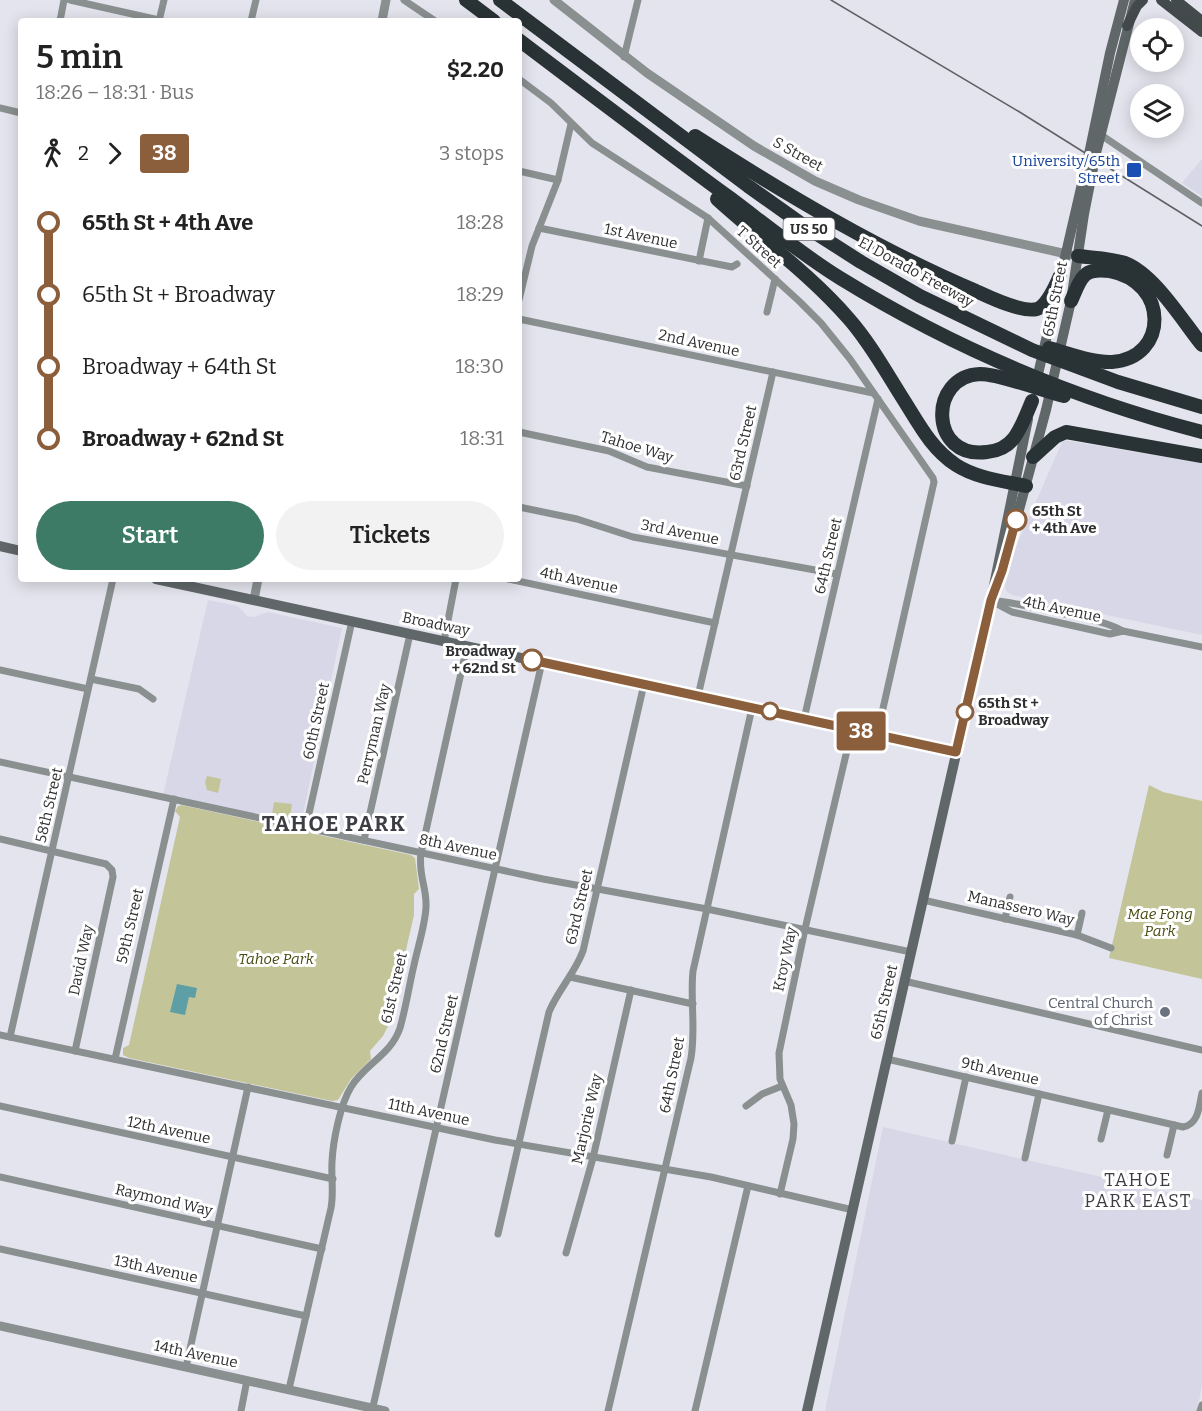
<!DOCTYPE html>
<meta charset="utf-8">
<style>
body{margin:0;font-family:Bitter,serif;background:#f2f2f2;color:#222;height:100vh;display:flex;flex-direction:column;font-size:22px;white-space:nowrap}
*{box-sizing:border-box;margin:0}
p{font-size:20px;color:#767676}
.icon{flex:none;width:33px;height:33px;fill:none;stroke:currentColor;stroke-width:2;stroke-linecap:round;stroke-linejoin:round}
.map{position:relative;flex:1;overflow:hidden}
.details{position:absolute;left:18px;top:18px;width:504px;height:564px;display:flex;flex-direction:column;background:#fff;border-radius:6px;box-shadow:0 3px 15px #0003}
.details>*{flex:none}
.badge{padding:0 12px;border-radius:4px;font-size:21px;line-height:39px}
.tools{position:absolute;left:1130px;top:18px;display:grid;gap:12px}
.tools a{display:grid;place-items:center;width:54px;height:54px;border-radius:50%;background:#fff;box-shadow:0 3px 15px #0003;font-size:30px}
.map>.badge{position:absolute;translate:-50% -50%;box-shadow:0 0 0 3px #fff}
.legs{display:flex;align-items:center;gap:9px;height:66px;padding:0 18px;font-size:20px}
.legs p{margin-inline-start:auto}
.headline{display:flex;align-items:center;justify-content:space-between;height:102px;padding:0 18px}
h1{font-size:33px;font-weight:600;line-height:45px}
.primary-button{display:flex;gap:12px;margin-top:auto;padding:12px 18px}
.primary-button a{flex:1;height:69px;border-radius:36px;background:#3e7b67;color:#fff;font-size:24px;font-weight:600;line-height:69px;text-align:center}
.primary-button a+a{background:#f2f2f2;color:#222}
ul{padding:0 18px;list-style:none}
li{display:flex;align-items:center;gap:21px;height:72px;font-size:22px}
li i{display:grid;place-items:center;width:9px;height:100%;margin:0 8px;background:currentColor}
li i::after{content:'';width:15px;height:15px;margin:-8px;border:4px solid;border-radius:50%;background:#fff}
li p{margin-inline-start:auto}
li:first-child i{background:linear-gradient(#0000 50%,currentColor 0)}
li:last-child i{background:linear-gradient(currentColor 50%,#0000 0)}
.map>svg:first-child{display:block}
.built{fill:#d7d7e8}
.green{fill:#c3c599}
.water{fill:#5e9fa5}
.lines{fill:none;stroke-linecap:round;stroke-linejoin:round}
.minor{stroke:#8a8f90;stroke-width:7}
.tertiary{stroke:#8a8f90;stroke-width:9}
.secondary{stroke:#606768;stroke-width:10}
.primary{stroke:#424a4c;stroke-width:10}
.motorway{stroke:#293234;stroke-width:14}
.tram{stroke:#5f5f64;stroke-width:1.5}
.line-1-casing{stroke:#fff;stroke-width:14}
.line-1{stroke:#8b5e3c;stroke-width:9}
.transit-dot{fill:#1a4fb4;stroke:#fff;stroke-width:2}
.stop-1-dot{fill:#fff;stroke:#8b5e3c;stroke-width:3}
.worship-dot{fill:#6b7280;stroke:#fff;stroke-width:2}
.labels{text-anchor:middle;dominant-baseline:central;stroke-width:6;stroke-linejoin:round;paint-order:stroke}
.shield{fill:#fff;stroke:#6d6d70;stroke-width:1.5}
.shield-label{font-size:14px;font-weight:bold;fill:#2f2f32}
.street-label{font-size:15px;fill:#2f2f32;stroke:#fff}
.transit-label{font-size:15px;fill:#164399;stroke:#fff;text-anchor:end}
.stop-label{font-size:15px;font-weight:bold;fill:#2f2f32;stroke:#fff;text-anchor:start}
.park-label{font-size:15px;font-style:italic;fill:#4a4b10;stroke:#fff}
.worship-label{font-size:15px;fill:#5b616d;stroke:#fff;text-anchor:end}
.quarter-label{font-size:18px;letter-spacing:1.5px;fill:#3d3d44;stroke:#fff}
.district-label{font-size:21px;font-weight:bold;letter-spacing:1.5px;fill:#3d3d44;stroke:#fff}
</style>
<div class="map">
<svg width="1202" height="1411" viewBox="0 0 1202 1411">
<rect width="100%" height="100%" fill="#e4e4ee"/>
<g class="built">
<path d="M1202,159V196L1182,183Z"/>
<path d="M1063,440L1202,463V635L1054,604L1012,595L1006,591L1005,586L1015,549Z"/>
<path d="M208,600L238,606L247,616L254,617L268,612L342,628L301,824L163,795Z"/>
<path d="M883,1127L1202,1200V1385L1197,1411H825Z"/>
</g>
<g class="green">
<path d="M207,776L221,779L218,793L207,790L205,782Z"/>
<path d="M1149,785L1163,792L1202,801V979L1109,958Z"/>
<path d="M274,802L292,804L290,817L272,814Z"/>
<path d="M182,805L411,855L415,858L419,889L414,894V915L389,1024L383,1036L370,1051L371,1059L351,1079L338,1100L332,1101L129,1058L123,1055V1048L129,1045L180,817L175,811L178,806Z"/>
</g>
<path class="water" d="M177,984L197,988L195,998L189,997L185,1015L170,1012Z"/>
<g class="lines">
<g class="minor">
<path d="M70,0L159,20"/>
<path d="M404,0L435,21"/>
<path d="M60,21L64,0"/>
<path d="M159,21L164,0"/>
<path d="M251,21L256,0"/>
<path d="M624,57L638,0"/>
<path d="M519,79L551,103L592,143L708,218L799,301L821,323L850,359L933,478L934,482L877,735"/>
<path d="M0,108L21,113"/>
<path d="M1098,133L1202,203"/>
<path d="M519,171L558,180"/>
<path d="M539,228L732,267L737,264"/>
<path d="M699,261L708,218"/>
<path d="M519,300L532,246L558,180L571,124"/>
<path d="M767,312L775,279"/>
<path d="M519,319L873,393"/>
<path d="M519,432L609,451L647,467L747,486"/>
<path d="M519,507L577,519L633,537L837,574"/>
<path d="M508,579L715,623"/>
<path d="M991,600C1017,603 1043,609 1070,615C1088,619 1107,622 1123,631L1202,647"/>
<path d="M995,603L1012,612L1043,619L1110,634L1123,631"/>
<path d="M444,641L456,579"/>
<path d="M0,670L88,689"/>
<path d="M91,679L139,689L153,699"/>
<path d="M698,696L773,372"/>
<path d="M804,719L878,399"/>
<path d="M0,762L543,879L707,909L911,952"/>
<path d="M306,827L352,621"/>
<path d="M0,839L106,864L112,870L113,877L75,1051"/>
<path d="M364,840L410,634"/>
<path d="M923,900L1077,935L1111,948"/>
<path d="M1005,919L1010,897"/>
<path d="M1077,935L1082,913"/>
<path d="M570,977L693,1004"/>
<path d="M904,981L1202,1050"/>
<path d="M0,1035L495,1140L711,1177L853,1210"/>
<path d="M10,1037L113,579"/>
<path d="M115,1059L174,799"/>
<path d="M887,1059L1183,1127C1199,1124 1199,1106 1202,1093"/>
<path d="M0,1106L333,1179"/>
<path d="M746,1106L762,1094L782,1086"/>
<path d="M1101,1139L1108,1110"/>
<path d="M952,1141L966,1077"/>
<path d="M1167,1155L1174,1125"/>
<path d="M1025,1158L1039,1094"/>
<path d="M0,1177L322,1249"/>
<path d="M780,1194L793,1139L794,1124L791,1105L780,1079L779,1053L805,929L852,729"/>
<path d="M498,1234L549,1012C558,990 575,973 583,951L644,684"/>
<path d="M0,1249L306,1316"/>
<path d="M566,1253L593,1158L631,990"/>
<path d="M186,1367L248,1087"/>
<path d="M289,1389L331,1208C334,1192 331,1178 332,1162C333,1141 340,1105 351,1087C365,1064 391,1055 400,1028C406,1007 409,986 414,965C418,946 425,926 426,907C427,887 418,876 421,853L467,646"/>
<path d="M241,1411L247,1380"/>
<path d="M372,1411L542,662"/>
<path d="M608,1411L691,1058C696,1028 690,1000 693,971L752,708"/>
<path d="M695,1411L748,1186"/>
<path d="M1200,1411L1202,1405"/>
</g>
<g class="tertiary">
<path d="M554,0L647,73L754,146L815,181L859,200L919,221L1071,255"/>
<path d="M382,21L386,0"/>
<path d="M254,600L258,579"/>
<path d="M0,1326L385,1411"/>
</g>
<g class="secondary">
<path d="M1036,383L1090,149L1110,53L1124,0"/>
<path d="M0,546L21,551"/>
<path d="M1006,558L1046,410L1071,301L1084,214L1096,153L1135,0"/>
<path d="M156,579L956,752"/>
<path d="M807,1411L991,600L1028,419"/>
</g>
<g class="primary">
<path d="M1161,0L1202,32"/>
<path d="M1176,0L1202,21"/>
<path d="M1127,26L1137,6L1143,0"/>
</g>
<g class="motorway">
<path d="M466,0L494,21"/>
<path d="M500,0L748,186L803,225L861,262L920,296L1032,350L1118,382L1202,407"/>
<path d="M519,40C589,93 659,146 730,198C766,225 801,254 840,278C952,347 1074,399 1202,432"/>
<path d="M695,136C784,193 877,249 976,291C989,297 1022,313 1037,309C1048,305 1055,286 1060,276"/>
<path d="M717,199C761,239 810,274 849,319C871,344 887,374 905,402C920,426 932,449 956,465C976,478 1003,481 1026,486"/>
<path d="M1078,256C1094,258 1110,258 1125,263C1154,274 1182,320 1202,345"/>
<path d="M1049,348C1068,353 1092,363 1112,362C1169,358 1169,282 1110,271C1101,270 1090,269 1084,276C1078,282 1075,293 1071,301"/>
<path d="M1032,401C1027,413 1022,427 1014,438C1007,447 998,451 987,452C929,460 928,376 980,374C999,374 1044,391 1064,396"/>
<path d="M1033,457L1055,437L1066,432L1202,456"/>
</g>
<path class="tram" d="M831,0L1018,111L1202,226"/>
</g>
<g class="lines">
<g class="line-1-casing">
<path id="line-1" d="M532,660L956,752L991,600L1002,571L1016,520"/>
</g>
<use href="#line-1" class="line-1"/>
</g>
<rect class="transit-dot" x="1126" y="162" width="16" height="16" rx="3"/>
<g class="stop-1-dot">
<circle cx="1016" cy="520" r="10"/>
<circle cx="532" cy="660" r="10"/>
<circle cx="770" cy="711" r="8"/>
<circle cx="965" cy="712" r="8"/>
</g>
<circle class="worship-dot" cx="1165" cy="1012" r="6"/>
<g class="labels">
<rect class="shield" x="783.5" y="218" width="51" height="22" rx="4.5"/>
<g class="shield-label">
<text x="809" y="229">US 50</text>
</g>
<g class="street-label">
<text transform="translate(798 154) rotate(29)">S Street</text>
<text transform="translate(641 236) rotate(12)">1st Avenue</text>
<text transform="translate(759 247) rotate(42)">T Street</text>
<text transform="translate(916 272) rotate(29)">El Dorado Freeway</text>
<text transform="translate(1055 299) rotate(-79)">65th Street</text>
<text transform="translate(699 343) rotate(12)">2nd Avenue</text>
<text transform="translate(743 443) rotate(-77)">63rd Street</text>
<text transform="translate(637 447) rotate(17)">Tahoe Way</text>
<text transform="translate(680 532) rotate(11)">3rd Avenue</text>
<text transform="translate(828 556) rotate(-77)">64th Street</text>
<text transform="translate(579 580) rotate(12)">4th Avenue</text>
<text transform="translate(1062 609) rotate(12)">4th Avenue</text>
<text transform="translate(436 624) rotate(12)">Broadway</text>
<text transform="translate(316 721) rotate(-78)">60th Street</text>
<text transform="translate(374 734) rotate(-77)">Perryman Way</text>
<text transform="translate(49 805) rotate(-77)">58th Street</text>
<text transform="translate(458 847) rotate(12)">8th Avenue</text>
<text transform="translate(579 907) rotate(-77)">63rd Street</text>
<text transform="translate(1021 908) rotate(13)">Manassero Way</text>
<text transform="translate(130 926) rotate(-77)">59th Street</text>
<text transform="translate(785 959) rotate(-78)">Kroy Way</text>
<text transform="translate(81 960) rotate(-78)">David Way</text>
<text transform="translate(394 988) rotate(-77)">61st Street</text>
<text transform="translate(884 1002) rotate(-77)">65th Street</text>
<text transform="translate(444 1034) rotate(-77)">62nd Street</text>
<text transform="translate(1000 1071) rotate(13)">9th Avenue</text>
<text transform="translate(672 1075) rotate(-79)">64th Street</text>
<text transform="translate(429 1112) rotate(12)">11th Avenue</text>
<text transform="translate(587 1119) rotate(-77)">Marjorie Way</text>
<text transform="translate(169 1130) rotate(12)">12th Avenue</text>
<text transform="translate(164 1200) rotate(13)">Raymond Way</text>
<text transform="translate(156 1269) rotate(12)">13th Avenue</text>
<text transform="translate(196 1354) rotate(12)">14th Avenue</text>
</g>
<g class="transit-label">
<text x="1120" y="161">University/65th<tspan x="1120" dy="17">Street</tspan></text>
</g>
<g class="stop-label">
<text x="1032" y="511">65th St<tspan x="1032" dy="17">+ 4th Ave</tspan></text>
<text x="516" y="651" text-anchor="end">Broadway<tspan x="516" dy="17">+ 62nd St</tspan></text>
<text x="978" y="703">65th St +<tspan x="978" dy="17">Broadway</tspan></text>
</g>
<g class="park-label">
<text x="1160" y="914">Mae Fong<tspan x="1160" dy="17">Park</tspan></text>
<text x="276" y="959">Tahoe Park</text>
</g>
<g class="worship-label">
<text x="1153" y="1003">Central Church<tspan x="1153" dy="17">of Christ</tspan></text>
</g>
<g class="quarter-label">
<text x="1138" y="1180">TAHOE<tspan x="1138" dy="21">PARK EAST</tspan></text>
</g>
<g class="district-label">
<text x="334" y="824">TAHOE PARK</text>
</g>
</g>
</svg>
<div class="tools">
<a><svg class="icon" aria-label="locate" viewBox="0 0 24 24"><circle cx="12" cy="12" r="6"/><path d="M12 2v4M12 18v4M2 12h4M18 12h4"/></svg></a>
<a><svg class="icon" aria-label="layers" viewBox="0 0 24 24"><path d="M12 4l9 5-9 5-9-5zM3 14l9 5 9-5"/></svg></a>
</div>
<b class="badge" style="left:861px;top:731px;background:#8b5e3c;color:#fff">38</b>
<section class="details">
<div class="headline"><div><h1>5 min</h1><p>18:26 – 18:31 · Bus</p></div><b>$2.20</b></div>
<div class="legs"><svg class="icon" aria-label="walk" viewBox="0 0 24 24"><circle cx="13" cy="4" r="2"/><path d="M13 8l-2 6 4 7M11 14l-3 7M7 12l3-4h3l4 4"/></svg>2<svg class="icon" aria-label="forward" viewBox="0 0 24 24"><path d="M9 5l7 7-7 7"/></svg><b class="badge" style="background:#8b5e3c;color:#fff">38</b><p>3 stops</p></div>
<ul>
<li><i style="color:#8b5e3c"></i><b>65th St + 4th Ave</b><p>18:28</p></li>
<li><i style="color:#8b5e3c"></i><span>65th St + Broadway</span><p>18:29</p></li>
<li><i style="color:#8b5e3c"></i><span>Broadway + 64th St</span><p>18:30</p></li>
<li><i style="color:#8b5e3c"></i><b>Broadway + 62nd St</b><p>18:31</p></li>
</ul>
<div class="primary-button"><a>Start</a><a>Tickets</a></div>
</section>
</div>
